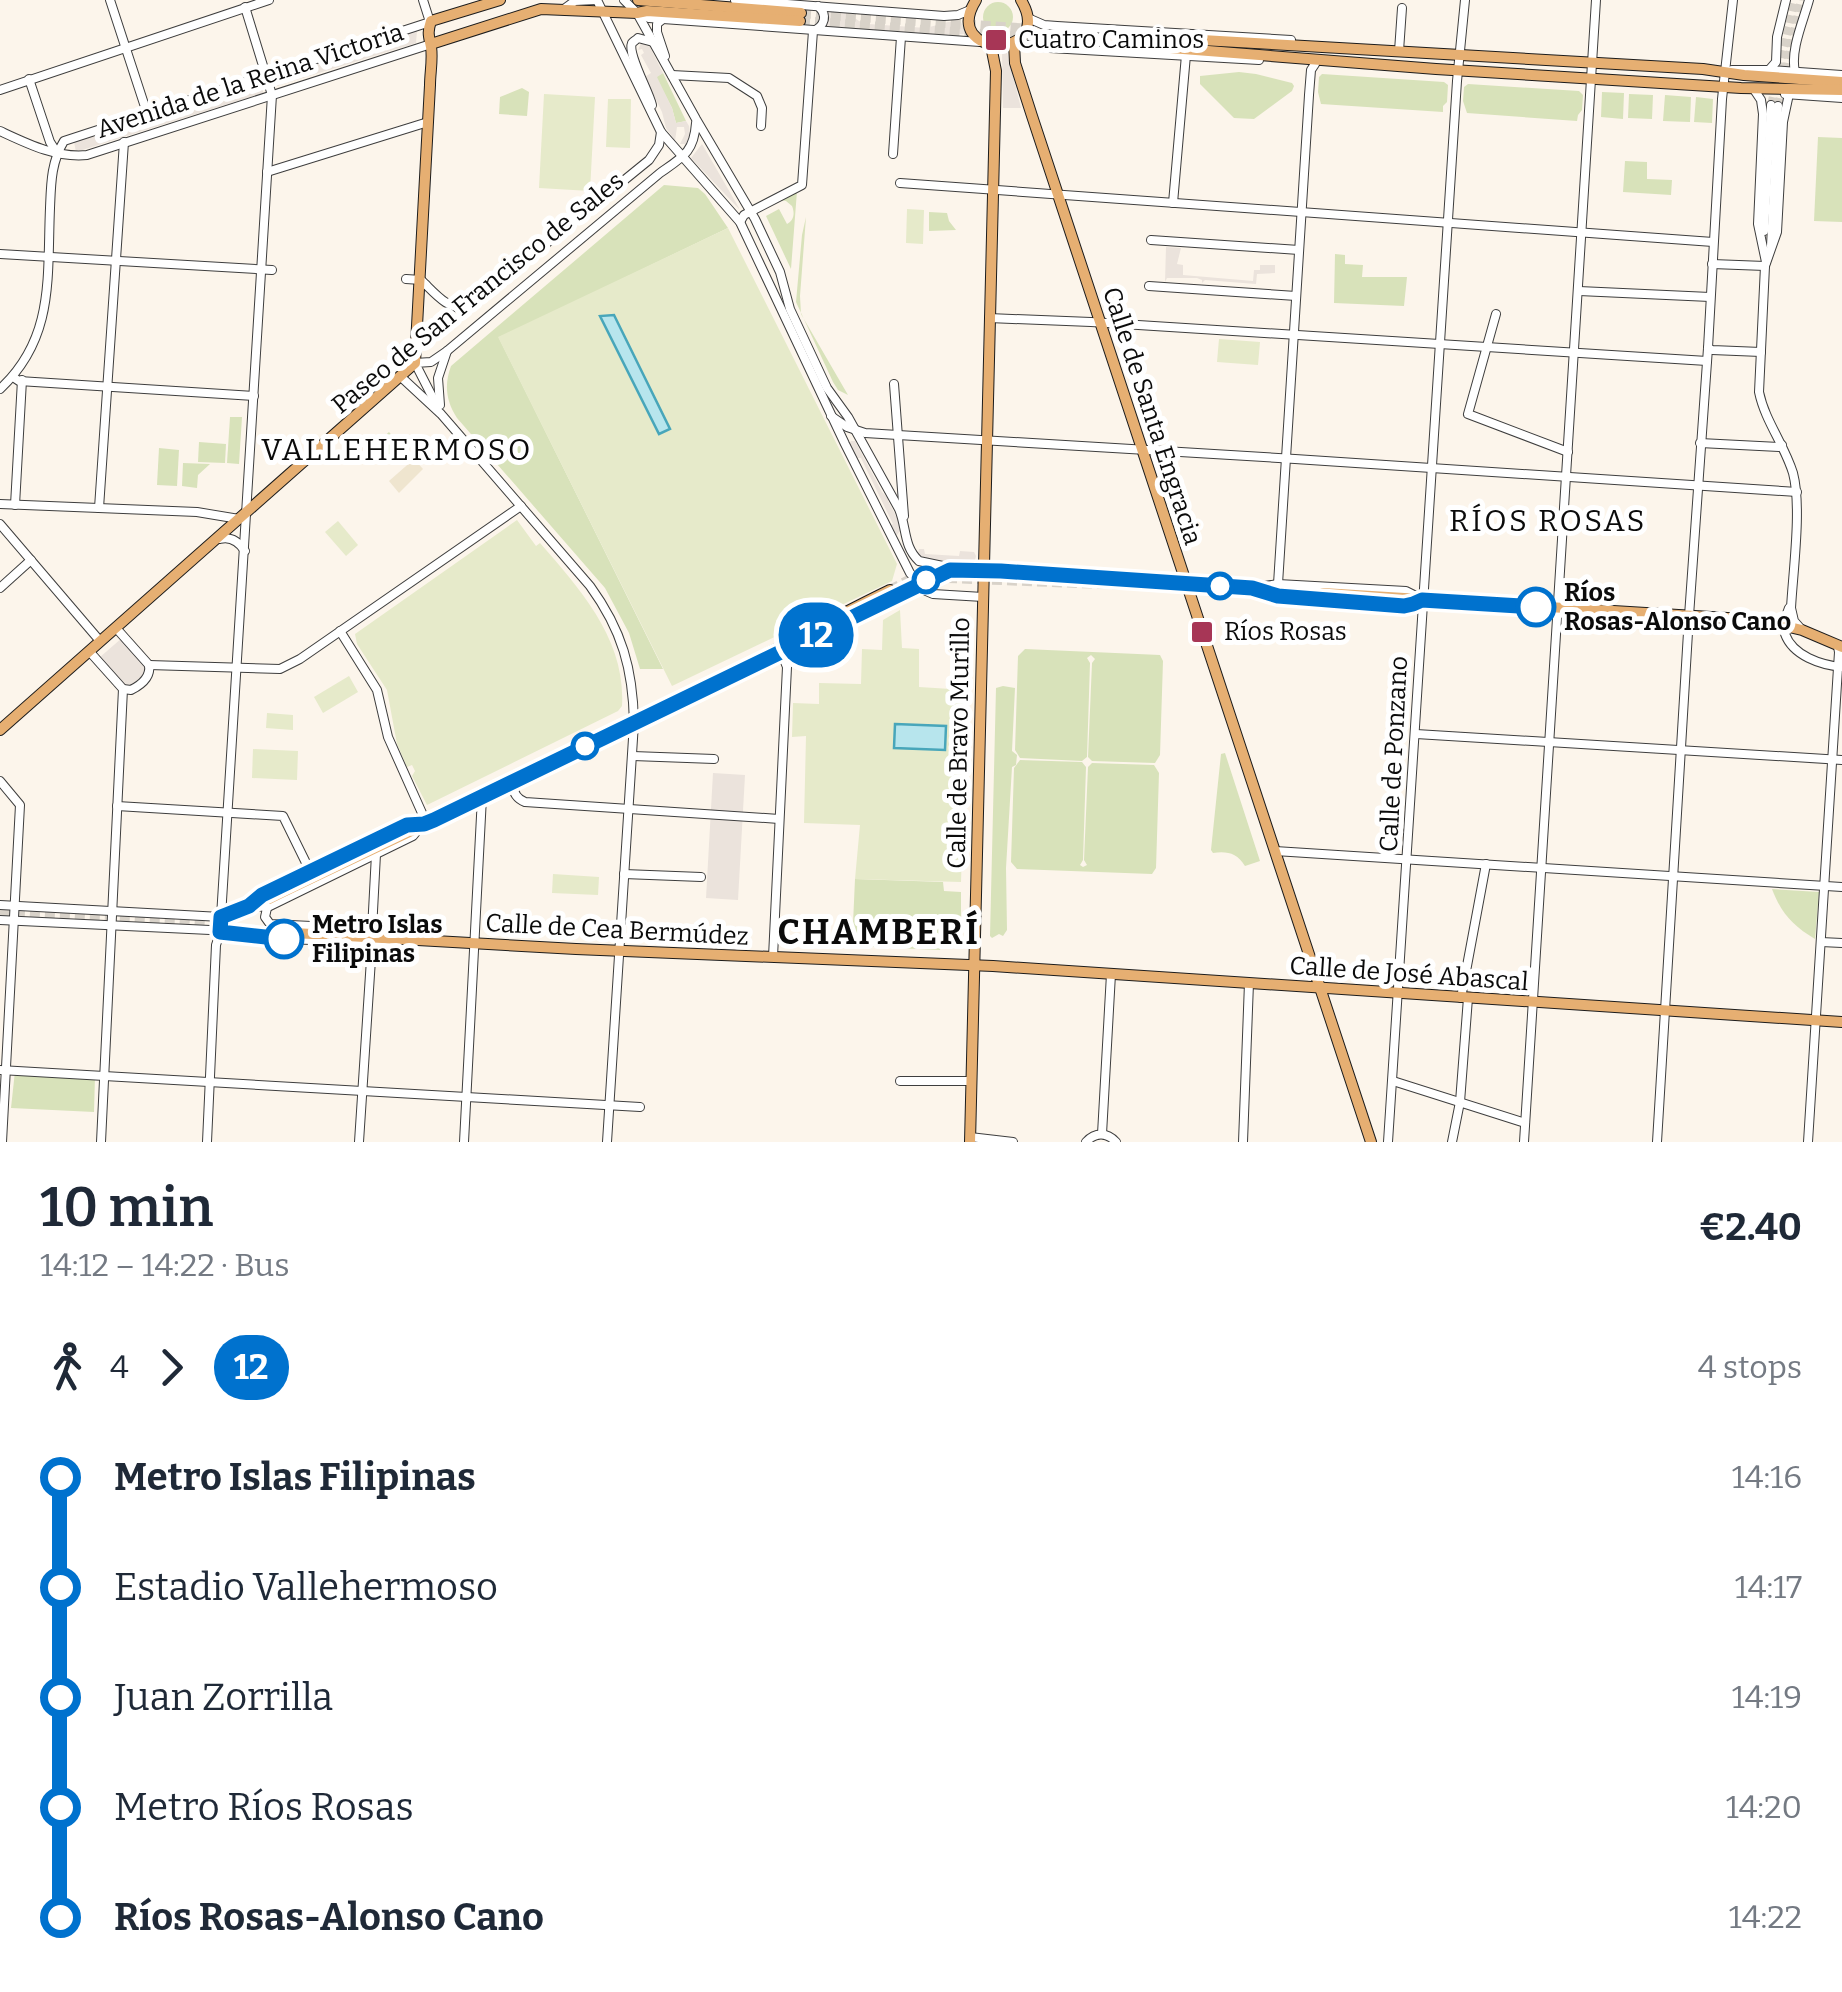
<!DOCTYPE html>
<meta charset="utf-8">
<style>
body{margin:0;font-family:Bitter,serif;background:#f6f6f7;color:#1f2937;height:100vh;display:flex;flex-direction:column;font-size:38px;white-space:nowrap}
*{box-sizing:border-box;margin:0}
p{font-size:32px;color:#747a83}
.icon{flex:none;width:55px;height:55px;fill:none;stroke:currentColor;stroke-width:2;stroke-linecap:round;stroke-linejoin:round}
.map{position:relative;height:1142px;overflow:hidden}
.panel{display:flex;flex-direction:column;background:#fff;flex:1}
.panel>*{flex:none}
.badge{padding:0 20px;border-radius:32px;font-size:35px;line-height:65px}
.map>.badge{position:absolute;translate:-50% -50%;box-shadow:0 0 0 5px #fff}
.legs{display:flex;align-items:center;gap:15px;height:110px;padding:0 40px;font-size:32px}
.legs p{margin-inline-start:auto}
.summary{display:flex;align-items:center;justify-content:space-between;height:170px;padding:0 40px}
h1{font-size:55px;font-weight:600;line-height:75px}
ul{padding:0 40px;list-style:none}
li{display:flex;align-items:center;gap:35px;height:110px;font-size:38px}
li i{display:grid;place-items:center;width:15px;height:100%;margin:0 12px;background:currentColor}
li i::after{content:'';width:25px;height:25px;margin:-12px;border:8px solid;border-radius:50%;background:#fff}
li p{margin-inline-start:auto}
li:first-child i{background:linear-gradient(#0000 50%,currentColor 0)}
li:last-child i{background:linear-gradient(currentColor 50%,#0000 0)}
.map>svg:first-child{display:block}
.farmland{fill:#efe5cf}
.green{fill:#d8e2ba}
.pitch{fill:#e6eaca;fill-rule:evenodd}
.plaza{fill:#ebe3dc}
.water{fill:#b7e5ed;stroke:#48a6ba;stroke-width:2.5}
.lines{fill:none;stroke-linecap:round;stroke-linejoin:round}
.minor-tunnel{stroke:#d8d2c9;stroke-width:8;stroke-dasharray:8 4;stroke-linecap:butt}
.major-tunnel{stroke:#d8d2c9;stroke-width:10;stroke-dasharray:10 5;stroke-linecap:butt}
.minor-casing{stroke:#3e3e3e;stroke-width:10}
.major-casing{stroke:#1c1c1c;stroke-width:12}
.minor{stroke:#fff;stroke-width:8}
.major{stroke:#e6af72;stroke-width:10}
.line-1-casing{stroke:#fff;stroke-width:22}
.line-1{stroke:#0072ce;stroke-width:15}
.poi-dot{fill:#a73656;stroke:#fff;stroke-width:4}
.stop-1-dot{fill:#fff;stroke:#0072ce;stroke-width:5}
.labels{text-anchor:middle;dominant-baseline:central;stroke-width:10;stroke-linejoin:round;paint-order:stroke}
.poi-label{font-size:25px;fill:#0b0b0b;stroke:#fff;text-anchor:start}
.street-label{font-size:25px;fill:#0b0b0b;stroke:#fff}
.stop-label{font-size:25px;font-weight:bold;fill:#0b0b0b;stroke:#fff;text-anchor:start}
.quarter-label{font-size:30px;letter-spacing:2.5px;fill:#0b0b0b;stroke:#fff}
.district-label{font-size:35px;font-weight:bold;letter-spacing:2.5px;fill:#0b0b0b;stroke:#fff}
</style>
<div class="map">
<svg width="1842" height="1142" viewBox="0 0 1842 1142">
<rect width="100%" height="100%" fill="#fcf5eb"/>
<path class="farmland" d="M414,459L423,469L399,493L389,481Z"/>
<g class="green">
<circle cx="998" cy="17" r="15"/>
<path d="M1239,72L1256,74L1292,83L1294,86L1292,91L1254,119L1234,118L1200,84V76Z"/>
<path d="M663,73L686,121L676,123L672,108L656,77Z"/>
<path d="M1322,74L1444,82L1448,85L1447,102L1443,106V112L1321,104L1318,92L1319,77Z"/>
<path d="M1468,84L1579,91L1583,95L1582,110L1578,115L1577,121L1467,113L1463,101L1464,87Z"/>
<path d="M522,88L529,92L527,116L499,114L500,97Z"/>
<path d="M1602,92L1624,93L1623,119L1601,117Z"/>
<path d="M1629,94L1653,95L1652,119L1628,118Z"/>
<path d="M1665,95L1691,97L1690,122L1663,121Z"/>
<path d="M1696,97L1713,99L1712,123L1694,122Z"/>
<path d="M1818,137L1842,138V222L1814,221Z"/>
<path d="M1625,161L1647,162V179L1672,180L1671,195L1623,192Z"/>
<path d="M664,185L698,188L705,194L728,228L499,338L663,669H640L629,633L605,588L457,418C446,401 444,385 451,366Z"/>
<path d="M797,191L791,269L766,216L779,209L787,224C794,221 795,213 792,206L786,201L780,200Z"/>
<path d="M929,212L947,213L949,221L956,230L929,231Z"/>
<path d="M806,217L800,296L801,314L848,395L838,390L833,382L796,302L802,235Z"/>
<path d="M1335,254L1345,255V264L1363,265L1362,277H1407L1404,306L1334,303Z"/>
<path d="M230,417H242L239,464L227,463Z"/>
<path d="M389,432L403,448L383,465L370,449Z"/>
<path d="M199,442L226,444L225,463L198,462Z"/>
<path d="M159,448L179,450L177,486L157,485Z"/>
<path d="M183,463L210,464L198,475L197,488L182,486Z"/>
<path d="M1025,649L1160,655L1163,661L1160,755L1155,763L1092,761L1088,757L1092,663L1095,659L1091,655L1087,658L1090,663L1087,757L1082,761L1020,758L1015,750L1018,656Z"/>
<path d="M1003,686L1015,688L1012,751L1017,755L1016,765L1012,767L1006,868L1007,930L1003,936L999,934L992,938L990,936L996,688Z"/>
<path d="M1225,753L1260,861L1245,866C1237,853 1227,851 1213,853L1211,850L1221,754Z"/>
<path d="M1020,760L1082,762L1086,767L1083,860L1080,865L1083,867L1087,865L1084,860L1088,767L1092,763L1154,765L1159,773L1156,868L1152,874L1017,869L1011,862L1014,768Z"/>
<path d="M855,879L943,882L944,891L961,892V936H952L941,946L940,950L852,946Z"/>
<path d="M1772,889L1819,892L1815,939C1793,926 1781,913 1772,889Z"/>
<path d="M15,1071L95,1076L94,1112L11,1108Z"/>
</g>
<g class="pitch">
<path d="M544,94L595,97L590,191L539,188Z"/>
<path d="M608,99H631L630,148L606,147Z"/>
<path d="M907,209L924,210L923,244L906,243Z"/>
<path d="M728,228L897,564L892,581L672,686L498,337ZM614,315L670,428L660,434L601,317Z"/>
<path d="M1219,339L1260,342L1258,365L1217,362Z"/>
<path d="M517,520L536,546L540,543C581,590 626,640 622,706L618,711L427,805L412,776L415,771L412,765L407,767L397,744L387,690L357,644L355,634Z"/>
<path d="M338,521L358,545L346,556L325,532Z"/>
<path d="M900,610L902,648L919,649V687L967,690L961,882L855,879L860,825L804,823L806,736L792,737L793,703L819,704V683L861,684L862,649L882,650L883,620Z"/>
<path d="M349,676L358,692L323,713L314,697Z"/>
<path d="M267,713L293,715V730L266,728Z"/>
<path d="M253,749L298,751L297,780L252,778Z"/>
<path d="M553,874L599,877L598,895L552,893Z"/>
</g>
<g class="plaza">
<path d="M828,11L846,12L859,21L868,24L926,28L948,22H961L966,34L911,35L827,28Z"/>
<path d="M415,31H417L416,43L277,86L275,76Z"/>
<path d="M641,43L650,47L663,73L657,77L672,108L676,123L686,121L689,126L690,134L686,144H680L685,134L684,127H677L675,141L666,128L662,112L645,77L651,73L641,55L644,53L642,49L638,50Z"/>
<path d="M1002,52H1007L1021,108H1003Z"/>
<path d="M260,81L263,86V93L76,152L74,142Z"/>
<path d="M702,144L739,208V209L691,158Z"/>
<path d="M1166,247L1181,248L1177,264L1183,265V275L1253,281L1254,270H1260V265H1275V273L1257,274L1256,284L1205,280L1202,283V280L1197,278H1167L1165,282Z"/>
<path d="M851,441H855L882,492L889,499L888,501L896,516L898,515L900,531L897,535L895,536L889,526L893,524L861,458H856L849,444Z"/>
<path d="M919,549H924L925,554L959,556L960,551L974,552L976,556L975,560L968,563L932,560L918,555Z"/>
<path d="M122,638L147,667L143,679L128,687L99,658Z"/>
<path d="M713,773L745,775L738,900L706,898Z"/>
</g>
<g class="water">
<path d="M614,315L670,429L659,434L600,316Z"/>
<path d="M895,724L946,726L945,750L894,748Z"/>
</g>
<g class="lines">
<g class="minor-tunnel">
<path d="M1771,105L1795,0"/>
<path d="M1778,106L1801,0"/>
</g>
<g class="major-tunnel">
<path d="M801,13L1132,36"/>
<path d="M800,21L1132,45"/>
<path d="M890,590L909,580L922,577L1182,587"/>
<path d="M1264,590L1323,593"/>
<path d="M0,911L208,922L233,917L269,899"/>
<path d="M241,931L294,933"/>
</g>
<g class="minor-casing">
<g id="minor">
<path d="M110,0L147,113"/>
<path d="M597,0L661,132L740,222L845,444L910,573L926,591L933,594L983,597"/>
<path d="M624,0L637,13L696,119L755,219L780,272L790,309L827,388L848,417L899,509C907,528 903,546 919,561L957,569L1221,586L1252,588L1278,584L1406,591L1418,597"/>
<path d="M735,0L944,16L958,15L970,10"/>
<path d="M564,9L575,1L596,0"/>
<path d="M637,13L649,18L980,42"/>
<path d="M1028,18L1044,25L1057,26L1291,40"/>
<path d="M663,19L657,24V32L665,56"/>
<path d="M813,31C825,26 828,15 818,6"/>
<path d="M1014,43L1050,48L1259,60"/>
<path d="M1399,51L1402,8"/>
<path d="M1732,70H1769L1842,75"/>
<path d="M1769,70L1776,62L1777,37L1786,0"/>
<path d="M1795,72C1790,50 1803,22 1809,0"/>
<path d="M672,75L729,78L757,96L762,108L761,126"/>
<path d="M29,79L50,142L57,153"/>
<path d="M0,90L269,0"/>
<path d="M1755,91L1761,100L1763,114L1758,224L1766,262"/>
<path d="M1785,94L1842,98"/>
<path d="M1789,94L1783,122L1777,232L1765,266L1759,392C1765,421 1784,444 1793,473C1802,507 1793,571 1791,608L1794,621L1802,630"/>
<path d="M652,105C649,91 627,54 632,43C634,41 636,40 638,38L653,42"/>
<path d="M0,131C28,144 56,158 87,155L431,44"/>
<path d="M893,154L901,37"/>
<path d="M267,172L428,122"/>
<path d="M900,183L1713,242"/>
<path d="M1173,203L1186,55"/>
<path d="M740,222L744,215L802,185L813,31"/>
<path d="M1764,231L1771,105"/>
<path d="M1151,240L1299,250"/>
<path d="M1771,246L1778,106"/>
<path d="M0,254L272,270"/>
<path d="M1712,264L1765,266"/>
<path d="M406,279L421,280C434,292 447,310 467,308L649,160L659,145L661,132"/>
<path d="M1149,286L1296,296"/>
<path d="M1579,291L1710,297"/>
<path d="M1496,314L1468,414L1568,452"/>
<path d="M989,318L1091,322L1707,361"/>
<path d="M1708,348L1712,350L1761,352"/>
<path d="M400,376L441,414L590,586C622,630 633,669 634,723L607,1142"/>
<path d="M13,377L19,381L254,396"/>
<path d="M894,384L904,516"/>
<path d="M0,389C55,338 47,277 50,208C51,184 51,162 64,141L430,22L423,0"/>
<path d="M440,405L438,378L447,351"/>
<path d="M437,406L415,363L431,362L447,351L660,173C683,157 694,152 696,123"/>
<path d="M831,416L847,427L865,433L1295,459L1797,492"/>
<path d="M1700,443L1779,447L1782,445"/>
<path d="M0,504L197,512L239,519"/>
<path d="M15,505L22,380"/>
<path d="M99,508L124,142"/>
<path d="M0,524L100,641"/>
<path d="M220,539C231,536 239,542 245,551"/>
<path d="M1278,584L1309,95L1311,70L1315,64"/>
<path d="M0,588L31,560"/>
<path d="M1255,588L1276,596L1406,606L1422,599"/>
<path d="M1789,608C1786,616 1782,625 1785,634C1793,656 1821,665 1842,667"/>
<path d="M116,628L149,665"/>
<path d="M340,631L377,690L388,737L422,813L424,824"/>
<path d="M89,651L123,689L101,1142"/>
<path d="M777,654L948,570"/>
<path d="M149,665L280,669L300,659L521,506"/>
<path d="M123,689L131,690C141,685 151,677 149,665"/>
<path d="M1416,734L1842,760"/>
<path d="M633,756L714,759"/>
<path d="M514,780C512,790 515,798 525,802L779,819"/>
<path d="M0,781L20,805L2,1142"/>
<path d="M117,806L283,816L310,871"/>
<path d="M1275,851L1842,887"/>
<path d="M624,874L701,877"/>
<path d="M0,905L221,917L249,905L262,895L407,825H419"/>
<path d="M250,906L268,907L413,836L417,831"/>
<path d="M267,908L265,917L270,924L394,930L425,937"/>
<path d="M0,920L210,930L284,939L394,943"/>
<path d="M372,930L376,854"/>
<path d="M1821,942L1842,943"/>
<path d="M773,957L787,667L781,652"/>
<path d="M1461,998L1486,864"/>
<path d="M0,1070L640,1107"/>
<path d="M900,1081H971"/>
<path d="M1393,1081L1525,1123"/>
<path d="M1102,1134L1111,974"/>
<path d="M970,1137L1013,1142"/>
<path d="M207,1142L216,945L220,933L272,95L245,7"/>
<path d="M359,1142L372,944"/>
<path d="M464,1142L482,797"/>
<path d="M1086,1142C1095,1132 1107,1132 1116,1142"/>
<path d="M1243,1142L1249,983"/>
<path d="M1388,1142L1457,81L1465,0"/>
<path d="M1452,1142L1460,1102L1468,998"/>
<path d="M1524,1142L1596,0"/>
<path d="M1657,1142L1689,616L1708,348L1722,99L1733,0"/>
<path d="M1808,1142L1839,652L1838,647"/>
</g>
</g>
<g class="major-casing">
<g id="major">
<path d="M638,0L801,13"/>
<path d="M976,0C939,59 1057,61 1021,0"/>
<path d="M1132,36L1703,69L1744,75L1842,82"/>
<path d="M1014,43L1015,63L1032,116L1371,1142"/>
<path d="M431,44L541,9L637,13L647,11L800,21"/>
<path d="M1132,45L1436,69L1741,88L1842,90"/>
<path d="M1323,593L1760,620L1802,630L1842,647"/>
<path d="M0,730L415,363L430,85C430,73 433,59 431,47C429,36 427,33 431,21L500,0"/>
<path d="M269,899C397,837 527,778 654,714C733,674 809,629 890,590"/>
<path d="M294,933L576,949L993,966L1842,1022"/>
<path d="M970,1142L996,71L991,46"/>
</g>
</g>
<use href="#minor" class="minor"/>
<use href="#major" class="major"/>
</g>
<g class="lines">
<g class="line-1-casing">
<path id="line-1" d="M284,939L220,932L221,917L249,906L262,895L407,825L424,824L434,820L950,570L1001,571L1252,588L1278,596L1404,606L1413,604L1422,600L1536,607"/>
</g>
<use href="#line-1" class="line-1"/>
</g>
<g class="poi-dot">
<rect x="984" y="28" width="24" height="24" rx="5"/>
<rect x="1190" y="620" width="24" height="24" rx="5"/>
</g>
<g class="stop-1-dot">
<circle cx="926" cy="580" r="12"/>
<circle cx="1220" cy="586" r="12"/>
<circle cx="1536" cy="607" r="18"/>
<circle cx="585" cy="746" r="12"/>
<circle cx="284" cy="939" r="18"/>
</g>
<g class="labels">
<g class="poi-label">
<text x="1018" y="40">Cuatro Caminos</text>
<text x="1224" y="632">Ríos Rosas</text>
</g>
<g class="street-label">
<text transform="translate(250 81) rotate(-18)">Avenida de la Reina Victoria</text>
<text transform="translate(478 293) rotate(-39)">Paseo de San Francisco de Sales</text>
<text transform="translate(1152 416) rotate(72)">Calle de Santa Engracia</text>
<text transform="translate(959 743) rotate(-89)">Calle de Bravo Murillo</text>
<text transform="translate(1394 754) rotate(-87)">Calle de Ponzano</text>
<text transform="translate(617 930) rotate(3)">Calle de Cea Bermúdez</text>
<text transform="translate(1409 974) rotate(4)">Calle de José Abascal</text>
</g>
<g class="stop-label">
<text x="1564" y="593">Ríos<tspan x="1564" dy="29">Rosas-Alonso Cano</tspan></text>
<text x="312" y="925">Metro Islas<tspan x="312" dy="29">Filipinas</tspan></text>
</g>
<g class="quarter-label">
<text x="397" y="450">VALLEHERMOSO</text>
<text x="1548" y="521">RÍOS ROSAS</text>
</g>
<g class="district-label">
<text x="879" y="932">CHAMBERÍ</text>
</g>
</g>
</svg>
<b class="badge" style="left:816px;top:635px;background:#0072ce;color:#fff">12</b>
</div>
<section class="panel">
<div class="summary"><div><h1>10 min</h1><p>14:12 – 14:22 · Bus</p></div><b>€2.40</b></div>
<div class="legs"><svg class="icon" aria-label="walk" viewBox="0 0 24 24"><circle cx="13" cy="4" r="2"/><path d="M13 8l-2 6 4 7M11 14l-3 7M7 12l3-4h3l4 4"/></svg>4<svg class="icon" aria-label="forward" viewBox="0 0 24 24"><path d="M9 5l7 7-7 7"/></svg><b class="badge" style="background:#0072ce;color:#fff">12</b><p>4 stops</p></div>
<ul>
<li><i style="color:#0072ce"></i><b>Metro Islas Filipinas</b><p>14:16</p></li>
<li><i style="color:#0072ce"></i><span>Estadio Vallehermoso</span><p>14:17</p></li>
<li><i style="color:#0072ce"></i><span>Juan Zorrilla</span><p>14:19</p></li>
<li><i style="color:#0072ce"></i><span>Metro Ríos Rosas</span><p>14:20</p></li>
<li><i style="color:#0072ce"></i><b>Ríos Rosas-Alonso Cano</b><p>14:22</p></li>
</ul>
</section>
